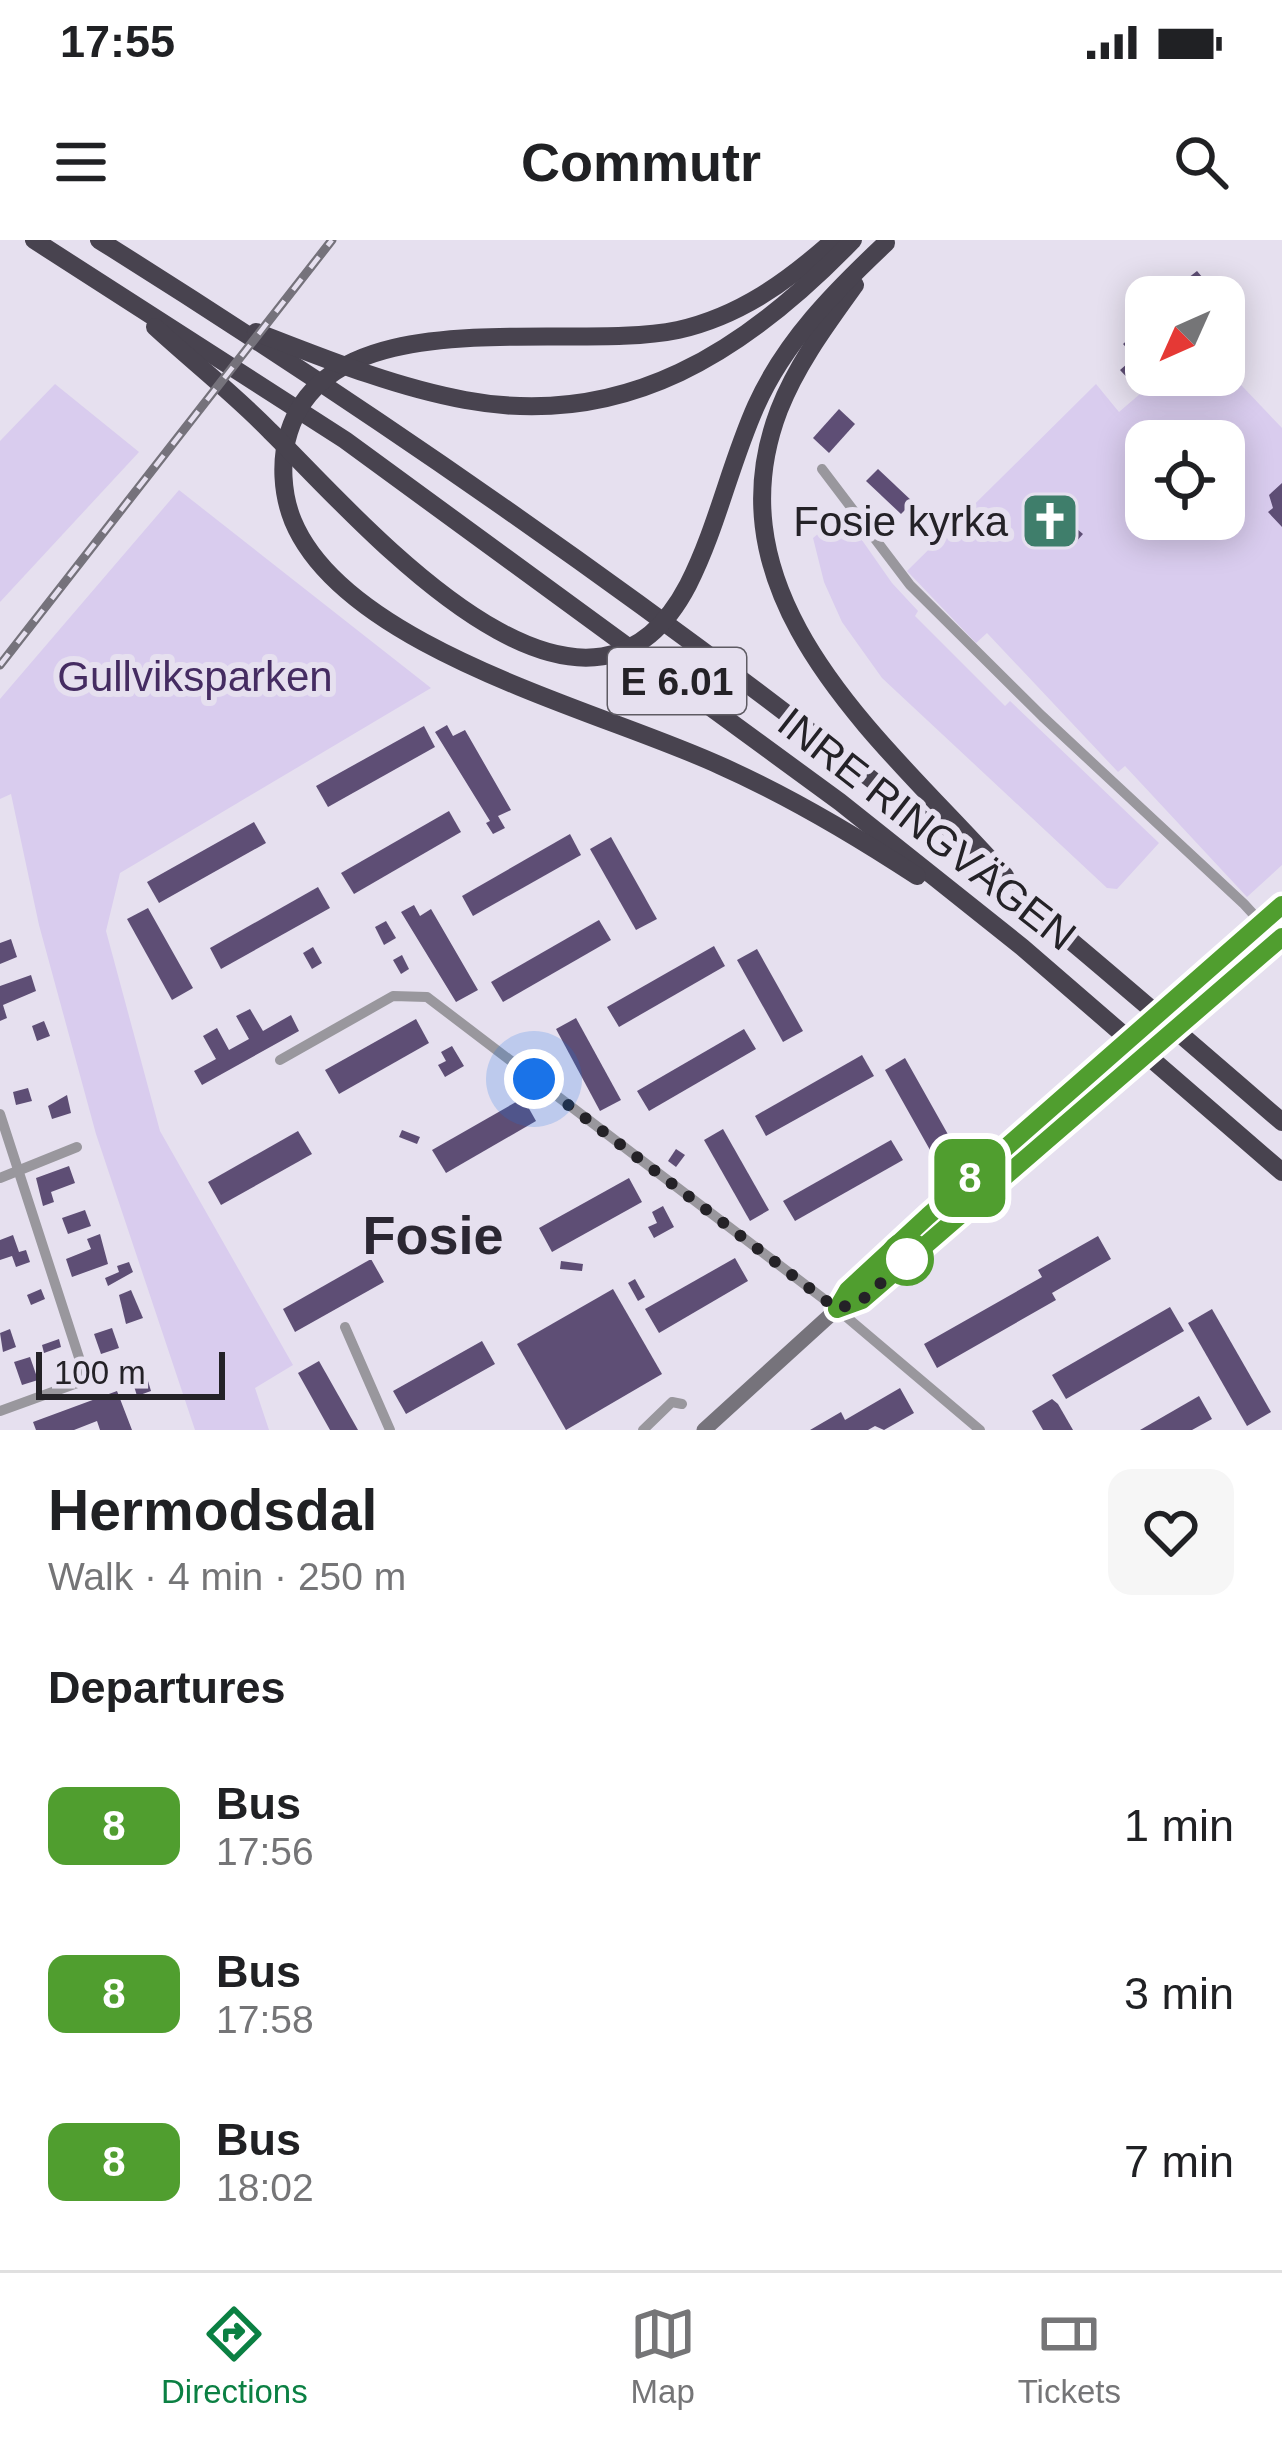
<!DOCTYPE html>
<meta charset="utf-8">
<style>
body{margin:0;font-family:Helvetica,sans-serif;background:#f6f6f6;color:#202124;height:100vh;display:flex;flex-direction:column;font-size:45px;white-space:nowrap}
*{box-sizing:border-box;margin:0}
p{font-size:39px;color:#757577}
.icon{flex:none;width:66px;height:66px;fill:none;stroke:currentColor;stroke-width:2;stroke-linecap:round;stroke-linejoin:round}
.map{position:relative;height:1190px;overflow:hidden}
.drawer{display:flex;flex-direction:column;background:#fff;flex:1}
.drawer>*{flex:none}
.badge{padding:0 24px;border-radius:18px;font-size:42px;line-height:78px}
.needle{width:78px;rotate:225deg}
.controls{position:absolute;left:1125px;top:36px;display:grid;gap:24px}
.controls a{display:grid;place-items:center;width:120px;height:120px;border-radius:24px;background:#fff;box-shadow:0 6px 30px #0003;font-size:60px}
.scale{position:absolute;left:36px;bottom:30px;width:189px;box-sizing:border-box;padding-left:12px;border:6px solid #242227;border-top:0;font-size:33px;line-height:42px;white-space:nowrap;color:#242227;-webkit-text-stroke:9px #e6e0ef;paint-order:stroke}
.you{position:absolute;width:60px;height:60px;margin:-30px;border:9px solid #fff;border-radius:50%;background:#1a73e8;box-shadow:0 0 0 18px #1a73e833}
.map>.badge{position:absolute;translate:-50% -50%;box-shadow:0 0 0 6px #fff}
h2{padding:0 48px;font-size:45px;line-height:108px}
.round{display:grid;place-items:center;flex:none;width:126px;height:126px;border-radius:24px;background:#f6f6f6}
.summary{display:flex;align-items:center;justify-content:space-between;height:204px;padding:0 48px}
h1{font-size:57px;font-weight:800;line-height:90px}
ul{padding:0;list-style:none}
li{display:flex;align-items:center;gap:36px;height:168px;padding:0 48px}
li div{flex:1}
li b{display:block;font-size:45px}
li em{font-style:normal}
li .badge{min-width:132px;font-weight:700;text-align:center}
.status{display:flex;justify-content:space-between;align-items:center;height:84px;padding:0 60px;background:#fff;direction:ltr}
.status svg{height:33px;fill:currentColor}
header{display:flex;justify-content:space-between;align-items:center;height:156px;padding:0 48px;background:#fff;font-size:54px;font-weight:800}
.menu{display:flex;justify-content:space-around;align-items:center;height:168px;border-top:3px solid #e0e0e0;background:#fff;font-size:33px;color:#757577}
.menu a{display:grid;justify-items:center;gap:6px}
.menu .active{color:#0b8043}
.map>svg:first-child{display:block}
.green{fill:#d9ccee;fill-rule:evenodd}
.building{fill:#5e4e75}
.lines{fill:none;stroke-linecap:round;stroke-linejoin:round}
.street{stroke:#99979d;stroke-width:10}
.secondary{stroke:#76737b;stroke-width:15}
.highway{stroke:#48434f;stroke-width:18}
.rail-casing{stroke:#75727b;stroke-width:9}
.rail{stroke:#e6e0ef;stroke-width:4.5;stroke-dasharray:14;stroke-linecap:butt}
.line-casing{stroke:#fff;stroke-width:27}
.line{stroke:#509e2f;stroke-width:18}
.walk{stroke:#242227;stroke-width:12;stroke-dasharray:0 21.6}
.stop-dot{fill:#fff;stroke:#509e2f;stroke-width:6}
.labels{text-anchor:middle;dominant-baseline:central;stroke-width:12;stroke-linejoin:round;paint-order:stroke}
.shield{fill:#e6e0ef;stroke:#5e5b63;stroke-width:3}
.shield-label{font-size:39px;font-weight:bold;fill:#242227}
.poi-label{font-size:42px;fill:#242227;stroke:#e6e0ef;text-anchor:end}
.park-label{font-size:42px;fill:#452c62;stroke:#e6e0ef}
.street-label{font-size:42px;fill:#242227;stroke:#e6e0ef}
.district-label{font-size:54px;font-weight:bold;fill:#2b2732;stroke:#e6e0ef}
</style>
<div class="status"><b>17:55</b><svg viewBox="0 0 49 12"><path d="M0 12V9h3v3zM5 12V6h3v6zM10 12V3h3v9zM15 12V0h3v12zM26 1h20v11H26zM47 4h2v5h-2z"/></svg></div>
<header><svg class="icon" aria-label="menu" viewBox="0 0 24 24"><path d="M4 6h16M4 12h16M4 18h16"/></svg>Commutr<svg class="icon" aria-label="search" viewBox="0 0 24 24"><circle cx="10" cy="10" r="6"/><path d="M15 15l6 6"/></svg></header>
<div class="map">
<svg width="1282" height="1190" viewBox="0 0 1282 1190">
<rect width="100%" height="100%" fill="#e6e0ef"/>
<g class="green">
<path d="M1224,127L1282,188V625L1247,657L1125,526L1118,532L987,393L976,403L907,331L1096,144L1119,172L1162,135H1224ZM1146,201H1224V279H1146Z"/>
<path d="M55,144L139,212L0,362V201Z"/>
<path d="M179,250L431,448L120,633L106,691L160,891L293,1125L255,1148L269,1190H195L96,894L39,685L11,554L0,559V459Z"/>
<path d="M843,273L892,343L918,371L915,376L1005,466L1010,461L1159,603L1117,649L1107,648L882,438L842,382L824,342L813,298Z"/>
</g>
<g class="building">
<path d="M1197,31L1219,57H1204L1188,38Z"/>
<path d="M1134,94L1146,108V114L1138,121L1146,135L1134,145L1120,130L1135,117L1123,104Z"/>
<path d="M839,169L855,184L829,213L813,198Z"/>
<path d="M878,229L913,262L901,274L866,241Z"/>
<path d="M1282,243V287L1268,272L1273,268L1269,255Z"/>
<path d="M1055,258L1070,271L1064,278L1083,294L1074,304L1056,289L1048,299L1030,284L1036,277L1030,272L1040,260L1048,266Z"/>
<path d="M447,485L453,496L465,490L511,570L498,576L505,588L493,594L486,583L490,581L435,492Z"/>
<path d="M424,486L435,507L328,567L316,546Z"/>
<path d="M449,571L461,592L354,654L341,633Z"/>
<path d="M254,582L266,603L159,663L147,642Z"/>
<path d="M570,594L581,615L473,676L462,656Z"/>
<path d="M611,597L657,679L636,690L590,609Z"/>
<path d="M318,647L330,668L221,729L210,708Z"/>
<path d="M414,665L420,676L431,669L478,750L456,762L401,672Z"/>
<path d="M148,668L193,748L172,760L127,679Z"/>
<path d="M599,680L611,700L503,762L491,742Z"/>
<path d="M386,681L396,698L384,705L375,687Z"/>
<path d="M11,699L17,717L0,724V703Z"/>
<path d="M714,706L725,726L619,787L607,767Z"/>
<path d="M313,707L322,723L312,729L303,713Z"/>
<path d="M757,709L803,791L783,802L737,720Z"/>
<path d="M402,715L409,729L401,734L393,720Z"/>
<path d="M31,735L36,751L3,765L7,778L0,781V746Z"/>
<path d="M250,769L263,791L291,775L299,791L202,845L194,831L216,819L203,796L217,788L229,810L249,799L236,776Z"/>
<path d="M576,778L621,860L600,871L556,789Z"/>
<path d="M416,779L429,803L339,854L325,830Z"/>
<path d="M44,781L50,796L37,801L32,786Z"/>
<path d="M744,789L756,809L649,871L637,851Z"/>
<path d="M452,806L464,826L445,837L438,825L446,821L441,812Z"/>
<path d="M862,815L874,836L766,896L755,876Z"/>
<path d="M905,818L950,898L930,910L885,830Z"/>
<path d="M28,848L32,861L16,865L13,852Z"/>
<path d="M67,855L71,873L52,879L48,866Z"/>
<path d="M523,858L536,881L446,933L432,910Z"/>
<path d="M723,889L769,970L750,981L704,900Z"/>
<path d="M402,890L420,897L417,904L399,897Z"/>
<path d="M298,891L312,914L221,965L208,942Z"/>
<path d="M891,900L903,920L795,981L783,961Z"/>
<path d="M676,909L685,915L676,927L668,921Z"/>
<path d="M69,926L75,943L51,952L54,962L43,966L36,938Z"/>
<path d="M629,938L642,962L552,1012L539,988Z"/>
<path d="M663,966L674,987L654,998L648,987L657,983L652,972Z"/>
<path d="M85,970L91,986L68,994L62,978Z"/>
<path d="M100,994L108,1024L72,1037L66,1019L91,1009L87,999Z"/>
<path d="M13,995L19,1012L26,1010L30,1022L16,1027L12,1016L0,1020V1000Z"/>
<path d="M1098,996L1111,1019L1052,1053L1056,1060L937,1128L924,1104L1042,1037L1038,1030Z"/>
<path d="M735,1018L748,1041L659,1093L645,1069Z"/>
<path d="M371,1019L384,1042L295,1092L283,1069Z"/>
<path d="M561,1021L583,1024L582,1031L560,1029Z"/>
<path d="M129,1022L133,1032L108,1046L105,1038L119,1032L117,1026Z"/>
<path d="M635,1039L645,1057L638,1061L628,1043Z"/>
<path d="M41,1049L45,1059L31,1065L27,1055Z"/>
<path d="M613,1049L662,1134L566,1190L517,1104Z"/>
<path d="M131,1050L143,1078L126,1084L119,1055Z"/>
<path d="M1170,1067L1184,1091L1066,1159L1052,1135Z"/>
<path d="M1212,1069L1271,1172L1247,1186L1188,1083Z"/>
<path d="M112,1088L119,1108L101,1114L94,1094Z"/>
<path d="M10,1089L16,1107L3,1112L0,1093Z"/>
<path d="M59,1099L61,1107L44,1113L42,1105Z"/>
<path d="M482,1101L495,1124L406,1174L393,1151Z"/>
<path d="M30,1117L38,1140L22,1145L14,1122Z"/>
<path d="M319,1121L358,1190H330L298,1133Z"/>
<path d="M148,1141L151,1151L137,1156L134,1146Z"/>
<path d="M900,1148L914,1173L884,1190L875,1186L868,1190H810L841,1172L845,1180Z"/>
<path d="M117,1151L132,1190H100L97,1181L74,1190H36L33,1182Z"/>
<path d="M1199,1156L1212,1179L1192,1190H1140Z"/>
<path d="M1052,1159L1058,1164L1073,1190H1043L1032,1171Z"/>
</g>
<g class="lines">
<g class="street">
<path d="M822,229L910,345L1042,476L1244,664L1277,700"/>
<path d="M280,820L393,756L427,757L837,1069L980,1190"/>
<path d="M0,874L85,1136L80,1142L0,1171"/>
<path d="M0,938L77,907"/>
<path d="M345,1087L390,1190"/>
<path d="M643,1190L672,1162L682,1164"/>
</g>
<g class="secondary">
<path d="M837,1069L862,1060L1282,696"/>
<path d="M704,1190L837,1069L848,1050L928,976L1282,665"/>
</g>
<g class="highway">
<path d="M34,0L345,200L840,562L1022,707L1282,932"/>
<path d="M99,0C426,205 744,429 1041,676C1122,743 1202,813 1282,882"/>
<path d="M834,0C788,41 740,76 678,90C571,113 331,56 289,192C280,220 282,254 293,281C346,409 602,471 719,525C789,556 853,594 917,636"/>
<path d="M855,45C827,84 797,124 779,170C705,364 891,507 1005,636"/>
<path d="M155,87C193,122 234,154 270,191C356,275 583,546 688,345C717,288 730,224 756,166C785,101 835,51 886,3"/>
<path d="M256,92C323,118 394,147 465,160C626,190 747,110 853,0"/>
</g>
<g class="rail-casing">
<path id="rail" d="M0,425L332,0"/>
</g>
<use href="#rail" class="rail"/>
</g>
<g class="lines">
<g class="line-casing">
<path id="line" d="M1282,665L928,976L848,1050L837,1069L862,1060L1282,697"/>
</g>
<use href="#line" class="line"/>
<path class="walk" d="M534,839L837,1069L862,1060L907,1019"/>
</g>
<defs>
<g id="church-square" transform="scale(3)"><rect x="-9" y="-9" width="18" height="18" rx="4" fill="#3f7e6b" stroke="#e6e0ef"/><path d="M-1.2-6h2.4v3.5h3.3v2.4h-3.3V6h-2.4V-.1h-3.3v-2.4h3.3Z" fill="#fff"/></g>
</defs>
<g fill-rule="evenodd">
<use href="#church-square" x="1050" y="281"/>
</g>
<circle class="stop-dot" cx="907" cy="1019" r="24"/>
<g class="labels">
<rect class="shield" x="608" y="408" width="138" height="66" rx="9"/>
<g class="shield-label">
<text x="677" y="441">E 6.01</text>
</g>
<g class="poi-label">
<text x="1008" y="281">Fosie kyrka</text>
</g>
<g class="park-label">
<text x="195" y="436">Gullviksparken</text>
</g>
<g class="street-label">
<text transform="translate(927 589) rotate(38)">INRE RINGVÄGEN</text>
</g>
<g class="district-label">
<text x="433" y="995">Fosie</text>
</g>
</g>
</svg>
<div class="controls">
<a><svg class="needle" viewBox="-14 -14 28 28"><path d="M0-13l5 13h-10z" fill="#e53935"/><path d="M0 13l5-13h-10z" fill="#757577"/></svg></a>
<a><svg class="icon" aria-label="locate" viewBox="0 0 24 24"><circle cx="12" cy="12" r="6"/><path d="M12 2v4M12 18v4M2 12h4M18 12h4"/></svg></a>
</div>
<div class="scale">100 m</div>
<div class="you" style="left:534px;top:839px"></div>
<b class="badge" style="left:970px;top:938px;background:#509e2f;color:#fff">8</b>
</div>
<section class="drawer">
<div class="summary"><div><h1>Hermodsdal</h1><p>Walk · 4 min · 250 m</p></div><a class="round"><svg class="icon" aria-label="heart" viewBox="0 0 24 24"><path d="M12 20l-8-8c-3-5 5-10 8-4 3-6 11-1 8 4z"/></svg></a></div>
<h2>Departures</h2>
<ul>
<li><span class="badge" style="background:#509e2f;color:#fff">8</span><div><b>Bus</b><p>17:56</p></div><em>1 min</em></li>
<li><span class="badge" style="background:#509e2f;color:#fff">8</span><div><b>Bus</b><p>17:58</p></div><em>3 min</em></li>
<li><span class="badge" style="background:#509e2f;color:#fff">8</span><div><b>Bus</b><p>18:02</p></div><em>7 min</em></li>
</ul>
</section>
<nav class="menu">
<a class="active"><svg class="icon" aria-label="directions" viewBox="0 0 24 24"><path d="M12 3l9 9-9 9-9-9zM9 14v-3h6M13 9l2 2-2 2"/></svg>Directions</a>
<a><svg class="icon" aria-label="map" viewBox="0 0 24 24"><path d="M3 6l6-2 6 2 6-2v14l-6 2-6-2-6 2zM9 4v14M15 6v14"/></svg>Map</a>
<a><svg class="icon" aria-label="tickets" viewBox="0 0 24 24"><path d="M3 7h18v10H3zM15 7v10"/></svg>Tickets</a>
</nav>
